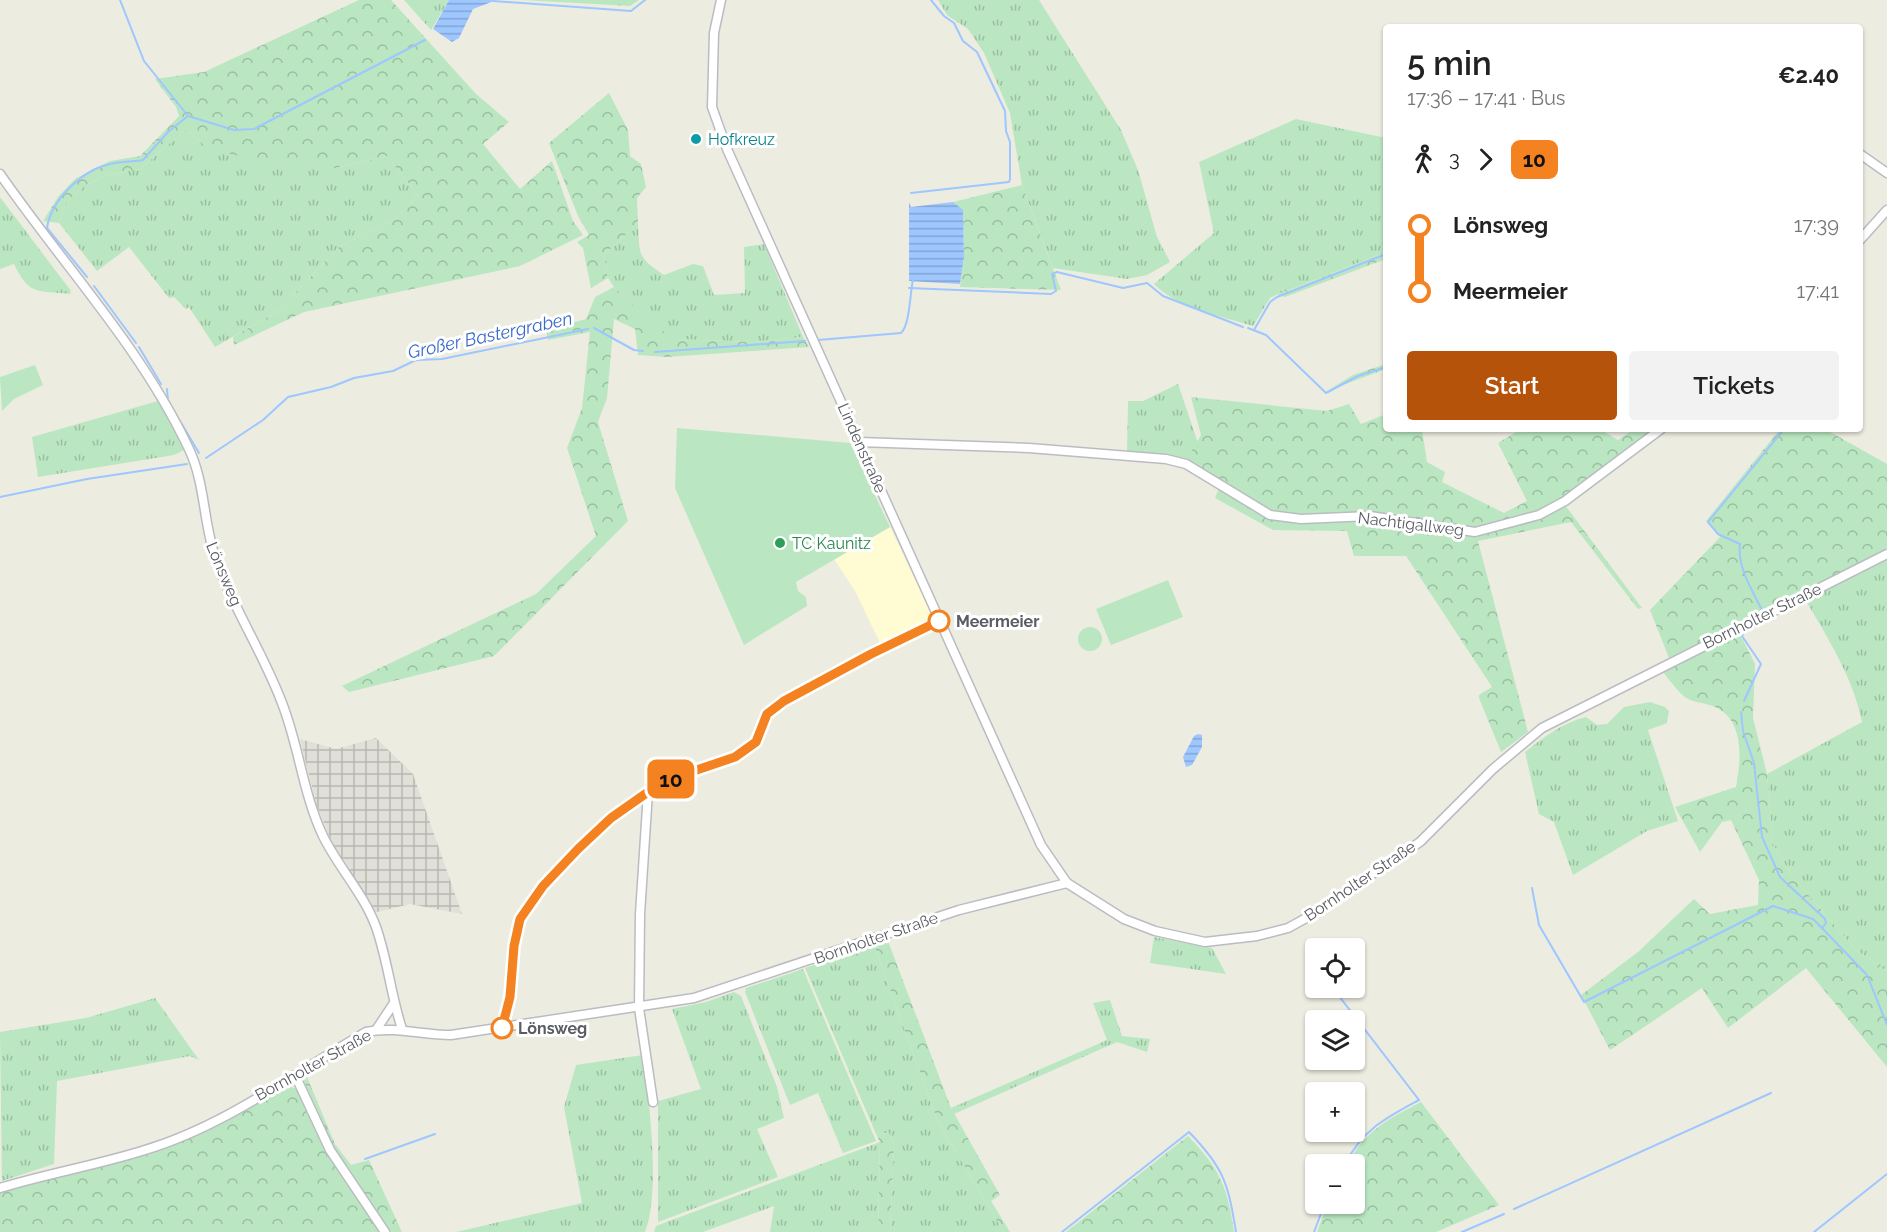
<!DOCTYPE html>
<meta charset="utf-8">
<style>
body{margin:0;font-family:Raleway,sans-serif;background:#f2f2f2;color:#222;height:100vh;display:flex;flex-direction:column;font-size:22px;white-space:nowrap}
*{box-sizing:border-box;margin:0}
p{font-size:20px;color:#767676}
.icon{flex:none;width:33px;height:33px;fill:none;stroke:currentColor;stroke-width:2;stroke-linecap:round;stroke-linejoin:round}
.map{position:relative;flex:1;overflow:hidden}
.sheet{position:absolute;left:1383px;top:24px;width:480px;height:408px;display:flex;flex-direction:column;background:#fff;border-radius:6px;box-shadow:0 2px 4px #0004}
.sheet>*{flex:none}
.badge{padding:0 12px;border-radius:9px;font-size:21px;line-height:39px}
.buttons{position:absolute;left:1305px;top:938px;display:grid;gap:12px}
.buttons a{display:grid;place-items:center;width:60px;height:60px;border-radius:6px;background:#fff;box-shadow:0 2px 4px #0004;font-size:30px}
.map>.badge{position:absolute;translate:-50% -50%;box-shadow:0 0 0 3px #fff}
.legs{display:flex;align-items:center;gap:9px;height:66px;padding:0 24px;font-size:20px}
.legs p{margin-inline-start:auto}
.overview{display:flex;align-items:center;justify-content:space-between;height:102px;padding:0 24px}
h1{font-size:33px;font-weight:600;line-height:45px}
.action{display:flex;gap:12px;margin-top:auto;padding:12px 24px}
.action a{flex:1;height:69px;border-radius:6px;background:#b45309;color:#fff;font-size:24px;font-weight:600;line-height:69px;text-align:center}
.action a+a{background:#f2f2f2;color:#222}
ul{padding:0 24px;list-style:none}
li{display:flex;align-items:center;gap:21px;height:66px;font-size:22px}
li i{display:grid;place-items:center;width:9px;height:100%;margin:0 8px;background:currentColor}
li i::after{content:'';width:15px;height:15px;margin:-8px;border:4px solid;border-radius:50%;background:#fff}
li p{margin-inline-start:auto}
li:first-child i{background:linear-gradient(#0000 50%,currentColor 0)}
li:last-child i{background:linear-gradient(currentColor 50%,#0000 0)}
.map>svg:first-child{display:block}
.commercial{fill:#fffbd3}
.industrial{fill:url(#industrial-grid)}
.grass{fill:url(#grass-tufts)}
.forest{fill:url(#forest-crowns)}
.garden{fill:#bae7c1}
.water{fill:url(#water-rules)}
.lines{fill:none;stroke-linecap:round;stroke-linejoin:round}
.stream{stroke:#9ec6ff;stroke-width:2}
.street-casing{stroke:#bbbcc3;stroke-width:11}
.street{stroke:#fff;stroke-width:8}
.line-1-casing{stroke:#fff;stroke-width:14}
.line-1{stroke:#f58220;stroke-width:9}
.culture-dot{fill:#0f9aa8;stroke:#fff;stroke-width:2}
.leisure-dot{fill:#2e9e5b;stroke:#fff;stroke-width:2}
.stop-1-dot{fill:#fff;stroke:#f58220;stroke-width:3}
.labels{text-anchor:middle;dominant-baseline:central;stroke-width:6;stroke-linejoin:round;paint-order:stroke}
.culture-label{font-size:16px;fill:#0d838f;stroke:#fff;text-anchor:start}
.street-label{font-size:16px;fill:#595c62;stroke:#fff}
.leisure-label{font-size:16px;fill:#27864d;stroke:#fff;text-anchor:start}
.stop-label{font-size:16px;font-weight:bold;fill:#595c62;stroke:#fff;text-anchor:start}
.water-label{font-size:18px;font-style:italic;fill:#396aca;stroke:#fff}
</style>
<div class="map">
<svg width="1887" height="1232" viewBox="0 0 1887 1232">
<defs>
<pattern id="industrial-grid" width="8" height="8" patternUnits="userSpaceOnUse" patternTransform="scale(1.5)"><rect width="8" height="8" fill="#e0dfd8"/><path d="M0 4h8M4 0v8" fill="none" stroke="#b9b8b3"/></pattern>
<pattern id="grass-tufts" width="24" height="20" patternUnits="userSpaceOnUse" patternTransform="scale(1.5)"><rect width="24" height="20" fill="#bae7c1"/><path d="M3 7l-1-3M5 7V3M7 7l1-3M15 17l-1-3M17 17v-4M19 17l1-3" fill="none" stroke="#9abea0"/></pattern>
<pattern id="forest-crowns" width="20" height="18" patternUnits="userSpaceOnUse" patternTransform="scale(1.5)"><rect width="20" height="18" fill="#bae7c1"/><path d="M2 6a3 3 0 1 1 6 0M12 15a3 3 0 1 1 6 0" fill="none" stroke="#9abea0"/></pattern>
<pattern id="water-rules" width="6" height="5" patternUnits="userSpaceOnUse" patternTransform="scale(1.5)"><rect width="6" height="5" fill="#9ec6ff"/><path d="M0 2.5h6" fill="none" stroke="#84a4d2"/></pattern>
</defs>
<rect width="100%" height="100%" fill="#edece0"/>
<path class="commercial" d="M890,527L933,616L930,620L881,645L855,591L834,559Z"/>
<path class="industrial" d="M376,738L413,774L462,914L410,904L373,913L338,857L317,806L300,739L336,749Z"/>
<g class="grass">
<path d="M404,0H449L431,30Z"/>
<path d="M523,0H639L630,6Z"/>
<path d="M938,0H1039L1121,130L1138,170L1157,237L1170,262L1147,275L1127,279L1053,268L1022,185L1010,113L984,53L968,29L947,15Z"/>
<path d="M1296,119L1386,138V252L1276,295L1270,298L1253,326C1221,316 1179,309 1154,284L1214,233L1199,162Z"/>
<path d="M186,129L208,148L335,168L387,156L418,195L393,221L339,247L278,311L215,347L189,307L186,309L174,297L169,298L129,247L97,271L59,223L66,202L86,185L108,175L140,169Z"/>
<path d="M0,197L71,291L70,294C37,290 29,296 14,264L0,269Z"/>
<path d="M638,223C640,255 636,256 664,275L693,264L703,266L714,295L745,293L744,247L764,244L803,337L753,342L673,339L650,323L614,287L608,278L604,255Z"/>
<path d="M1178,384L1198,443L1186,461L1127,453L1128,401H1143Z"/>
<path d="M158,401L186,449L174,455L38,477L32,437Z"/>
<path d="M1887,560V972L1855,949L1792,876L1773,844L1767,774L1862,722C1853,677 1828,639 1805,599Z"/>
<path d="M1650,702L1665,707L1669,711L1667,723L1648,730L1678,821L1647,831L1573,875L1554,822L1539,814L1525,752C1544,737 1562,723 1586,717L1597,725L1607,724L1624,707Z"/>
<path d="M1154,937L1212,948L1226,974L1150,963Z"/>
<path d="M874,945L938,1122L1004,1232H890L894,1145L889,1133L876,1134L805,968Z"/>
<path d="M803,969L876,1141L843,1153L818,1093L790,1105L745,992L746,988Z"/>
<path d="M734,992L741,996L777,1087L784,1118L757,1129L778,1177L658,1222V1101L701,1089L672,1009L706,1002Z"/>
<path d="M155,998L199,1060L190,1056L57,1081L54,1164L2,1181L0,1032L86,1018Z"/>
<path d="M1110,1000L1122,1036L1150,1039L1147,1052L1117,1042L954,1114L951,1108L1107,1040L1093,1003Z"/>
<path d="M643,1055C649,1099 661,1192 645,1232H456L582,1203L564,1107L576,1065Z"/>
<path d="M880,1142L878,1232H770L774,1206L703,1232H654L656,1226Z"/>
</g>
<g class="forest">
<path d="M359,0H391L476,94L509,122L483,144L520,189L552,161L573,221L583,235L520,266L304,312L234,345L233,337L278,311L339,247L393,221L418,195L387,156L335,168L258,161L208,148L186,129L140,169L108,175L86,185L66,202L59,223L43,221L58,197L75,179L110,161L140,156L179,116L176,107L155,79L204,72Z"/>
<path d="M609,93L628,130L630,156L641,164L646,187L637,198L638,223L604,255L608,278L591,288L583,248L577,242L589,235L578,216L549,143Z"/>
<path d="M1022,185L1061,290L960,287L964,257L963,211L953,202Z"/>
<path d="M1386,252V259L1285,297L1277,295Z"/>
<path d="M614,287L650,322L674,339L753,342L803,337L809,347L667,357L638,355L635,329L614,319L607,398L598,422L628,521L494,656L349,692L342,686L536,594L596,536L567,448L582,408L590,332L548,340L546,330L586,319L595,297Z"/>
<path d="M1386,364V369L1327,391L1353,375Z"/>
<path d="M1191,397L1327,411L1349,404L1361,424L1386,414V429H1422L1427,462L1445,472L1442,482L1504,513L1527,501L1498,443L1521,429H1600L1618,440L1634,429H1670L1571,502L1567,494V497L1562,501L1642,608L1638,609L1571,522L1478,541L1528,732L1501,752L1479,698V695L1492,687L1406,556H1354L1347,531L1273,530L1215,498L1221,483L1186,461L1201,435Z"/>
<path d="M1780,429H1825L1887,464V550L1669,658L1650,610L1720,537L1706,521Z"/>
<path d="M1739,632L1755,664L1753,718L1767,774L1773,844L1792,876L1855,949L1887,972V1067L1806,968L1728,1028L1702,988L1610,1050L1581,995L1638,952L1694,899L1710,914L1758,905L1759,880L1731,820L1722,822L1700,852L1675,807L1736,787C1741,761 1745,720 1715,707C1707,703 1696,703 1688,699C1678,693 1669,679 1662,671Z"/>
<path d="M888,941L951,1108L1000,1195L991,1201L1010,1232H1004L938,1122L874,945Z"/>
<path d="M307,1077L335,1144L351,1165L369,1160L402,1232H390L332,1146L304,1081Z"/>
<path d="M288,1085L296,1089L326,1153L379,1232H0V1193L51,1177L148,1155L213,1127Z"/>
<path d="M1421,1102L1499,1205L1436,1232H1317L1328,1203H1354V1164H1348C1365,1130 1389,1119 1421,1102Z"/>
<path d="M889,1133L894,1145L890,1232H878L880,1142L876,1134Z"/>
<path d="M1188,1136C1221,1170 1227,1187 1234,1232H1066Z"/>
</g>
<g class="garden">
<path d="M35,365L43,385L14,399L2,411L0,377Z"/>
<path d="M677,428L850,443L890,527L796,582L798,591L806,597L807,606L744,645L675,488Z"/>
<path d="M1168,580L1183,617L1111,645L1096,609Z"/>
<circle cx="1090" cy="639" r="12"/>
</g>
<g class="water">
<path d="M449,0H491L494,1L473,9L459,38L452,42L433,29Z"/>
<path d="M909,202L911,207L953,202L963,210L964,257L960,284L909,281Z"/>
<path d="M1198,734L1202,735V747L1192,765L1186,767L1183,757L1194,736Z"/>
</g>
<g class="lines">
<g class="stream">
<path d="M120,0L144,61L188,116L234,130L254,129L425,40"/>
<path d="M493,1L631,11L645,0"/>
<path d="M911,193L1009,182L1010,179V142L1006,131L1005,111L977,52L963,41L954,23L944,16L931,0"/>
<path d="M87,277L47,228C51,200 82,170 110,164C121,161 132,162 143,160L168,132L188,116"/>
<path d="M94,286L136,343"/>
<path d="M909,288L1051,294L1056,291L1052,274L1057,272L1123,288L1147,283L1163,296L1243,327"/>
<path d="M594,328L634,350L643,351"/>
<path d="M1248,328L1266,335L1326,393L1358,376L1386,367"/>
<path d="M1254,330L1270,302L1277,297L1386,254"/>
<path d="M818,340L901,333C910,325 910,292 913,280"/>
<path d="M139,347L161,384"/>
<path d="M655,352L805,341"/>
<path d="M167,389L168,401"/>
<path d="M174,411L199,453"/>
<path d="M206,458L263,420L288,397L331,387L354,378L393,371L416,360L442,359L588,329"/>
<path d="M0,497L87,479L187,464"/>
<path d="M1762,610C1752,590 1737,567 1740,544L1718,534L1708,522L1784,429"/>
<path d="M1744,701L1761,664L1742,636L1744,632L1767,621"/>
<path d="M1741,712L1743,731L1754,763L1762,837L1780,877L1825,919L1826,923L1823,927"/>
<path d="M1532,888L1539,925L1584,1002L1773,906L1813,919L1822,928L1867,975L1887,1025"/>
<path d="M1332,987L1419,1100C1386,1118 1363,1129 1345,1164"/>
<path d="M365,1159L435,1134"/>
<path d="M1514,1209L1771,1093"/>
<path d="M1062,1232L1189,1132C1224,1168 1228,1183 1236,1232"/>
<path d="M1314,1232L1325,1203"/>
<path d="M1462,1232L1504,1214"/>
<path d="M1814,1232L1887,1174"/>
</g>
<g class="street-casing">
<g id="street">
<path d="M721,0L714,33L712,107L727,149L1041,845L1067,883L1124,919L1155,931L1205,942L1257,936L1288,928L1308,917L1420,842L1493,769L1542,728L1887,554"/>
<path d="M1860,154L1887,173"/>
<path d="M0,174C63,265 140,346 188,447C206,483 203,526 217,563C235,611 264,655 282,703C299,746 303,794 323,836C338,867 364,894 376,927C388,961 391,996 402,1029"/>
<path d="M1860,240L1887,210"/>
<path d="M859,442L1029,448L1166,459L1186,464L1270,515L1301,519L1370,516L1475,532L1539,515L1565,501L1661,429"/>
<path d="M648,792L640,914L639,1008L653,1102"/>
<path d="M502,1028L510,997L515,946L520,919L543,886L578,849L611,818L648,792L676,777L735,757L756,742L767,714L784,701L871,654L939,621"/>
<path d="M376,1030L394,1003"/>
<path d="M295,1075L330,1150L385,1232"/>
<path d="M0,1188C49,1173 98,1165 145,1150C225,1126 295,1073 366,1032C395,1026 421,1035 451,1035L694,998L959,910L1067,883"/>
</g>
</g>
<use href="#street" class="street"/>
</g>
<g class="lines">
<g class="line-1-casing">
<path id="line-1" d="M502,1028L510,997L514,946L520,919L543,886L578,849L611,818L648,792L676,777L735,757L756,742L767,714L784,701L871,654L939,621"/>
</g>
<use href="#line-1" class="line-1"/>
</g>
<circle class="culture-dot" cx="696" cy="139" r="6"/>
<circle class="leisure-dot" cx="780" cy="543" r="6"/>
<g class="stop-1-dot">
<circle cx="939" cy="621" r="10"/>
<circle cx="502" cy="1028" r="10"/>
</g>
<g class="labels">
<g class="culture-label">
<text x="708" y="139">Hofkreuz</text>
</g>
<g class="street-label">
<text transform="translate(862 448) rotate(66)">Lindenstraße</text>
<text transform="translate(1411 524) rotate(7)">Nachtigallweg</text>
<text transform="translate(224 574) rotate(67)">Lönsweg</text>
<text transform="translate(1762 616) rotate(-26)">Bornholter Straße</text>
<text transform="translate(1360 881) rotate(-34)">Bornholter Straße</text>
<text transform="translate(876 938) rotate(-19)">Bornholter Straße</text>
<text transform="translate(313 1065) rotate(-29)">Bornholter Straße</text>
</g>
<g class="leisure-label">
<text x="792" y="543">TC Kaunitz</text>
</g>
<g class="stop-label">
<text x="956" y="621">Meermeier</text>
<text x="518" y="1028">Lönsweg</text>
</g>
<g class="water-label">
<text transform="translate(490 335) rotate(-12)">Großer Bastergraben</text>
</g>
</g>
</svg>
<div class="buttons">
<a><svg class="icon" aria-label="locate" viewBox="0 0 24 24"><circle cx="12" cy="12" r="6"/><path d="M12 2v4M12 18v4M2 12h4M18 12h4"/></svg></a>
<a><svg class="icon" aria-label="layers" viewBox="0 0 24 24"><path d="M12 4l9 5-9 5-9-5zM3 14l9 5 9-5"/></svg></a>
<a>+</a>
<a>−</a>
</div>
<b class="badge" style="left:671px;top:779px;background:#f58220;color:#111">10</b>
<section class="sheet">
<div class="overview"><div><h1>5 min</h1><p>17:36 – 17:41 · Bus</p></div><b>€2.40</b></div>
<div class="legs"><svg class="icon" aria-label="walk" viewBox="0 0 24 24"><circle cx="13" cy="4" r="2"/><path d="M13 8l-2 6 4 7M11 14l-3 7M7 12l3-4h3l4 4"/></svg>3<svg class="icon" aria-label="forward" viewBox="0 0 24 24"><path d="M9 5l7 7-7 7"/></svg><b class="badge" style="background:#f58220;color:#111">10</b></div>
<ul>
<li><i style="color:#f58220"></i><b>Lönsweg</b><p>17:39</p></li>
<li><i style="color:#f58220"></i><b>Meermeier</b><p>17:41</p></li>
</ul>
<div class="action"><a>Start</a><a>Tickets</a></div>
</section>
</div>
